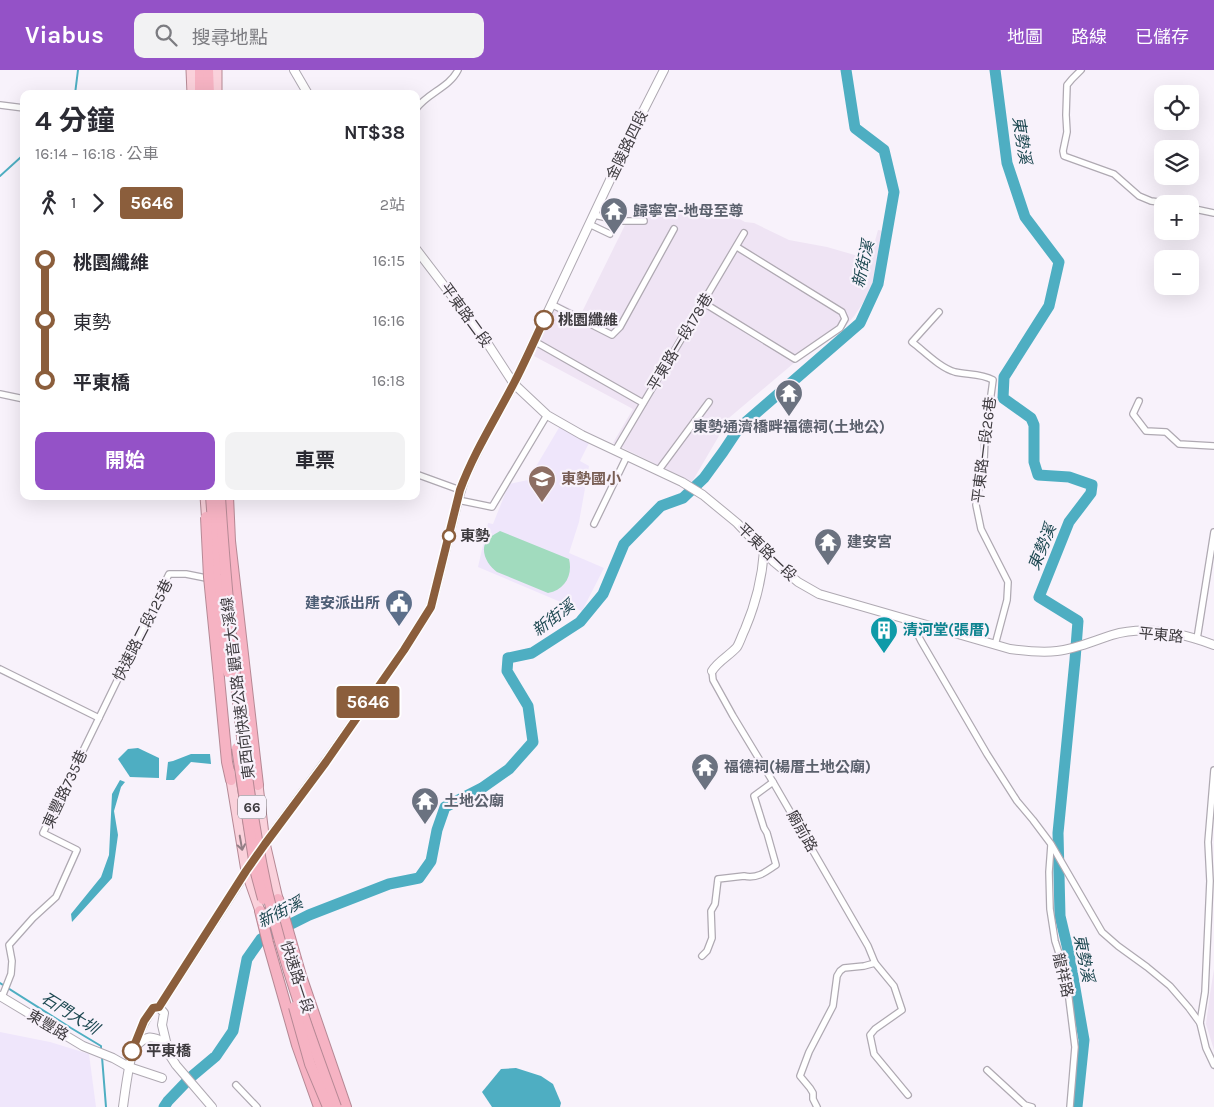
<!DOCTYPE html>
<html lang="zh-TW">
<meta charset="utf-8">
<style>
body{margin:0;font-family:Karla,"Noto Sans TC",sans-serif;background:#f2f2f3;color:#2b2b33;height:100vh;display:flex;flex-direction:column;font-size:19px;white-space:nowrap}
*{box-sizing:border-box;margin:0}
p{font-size:16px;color:#7c7c81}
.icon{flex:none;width:28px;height:28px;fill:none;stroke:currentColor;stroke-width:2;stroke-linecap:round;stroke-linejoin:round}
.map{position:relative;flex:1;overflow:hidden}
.details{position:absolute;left:20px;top:20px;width:400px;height:410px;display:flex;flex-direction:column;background:#fff;border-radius:10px;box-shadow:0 5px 20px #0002}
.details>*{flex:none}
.badge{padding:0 10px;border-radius:4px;font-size:18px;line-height:32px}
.buttons{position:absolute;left:1154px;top:15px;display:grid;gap:10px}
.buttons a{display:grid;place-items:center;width:45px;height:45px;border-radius:10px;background:#fff;box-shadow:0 5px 20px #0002;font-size:25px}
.map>.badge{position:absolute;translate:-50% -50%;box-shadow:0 0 0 2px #fff}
.legs{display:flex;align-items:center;gap:8px;height:55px;padding:0 15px;font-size:16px}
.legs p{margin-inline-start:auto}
.summary{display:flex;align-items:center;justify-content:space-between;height:85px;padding:0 15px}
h1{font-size:28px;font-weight:700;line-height:38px}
.primary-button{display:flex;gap:10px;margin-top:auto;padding:10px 15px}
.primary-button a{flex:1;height:58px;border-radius:10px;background:#9452c7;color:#fff;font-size:20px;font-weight:700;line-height:58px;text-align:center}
.primary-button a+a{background:#f2f2f3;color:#2b2b33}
ul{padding:0 15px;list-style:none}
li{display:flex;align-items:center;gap:18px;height:60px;font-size:19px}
li i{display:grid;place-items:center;width:8px;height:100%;margin:0 6px;background:currentColor}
li i::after{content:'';width:12px;height:12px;margin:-6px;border:4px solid;border-radius:50%;background:#fff}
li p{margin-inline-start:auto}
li:first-child i{background:linear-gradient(#0000 50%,currentColor 0)}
li:last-child i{background:linear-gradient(currentColor 50%,#0000 0)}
header{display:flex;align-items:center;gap:30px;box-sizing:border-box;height:70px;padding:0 25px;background:#9452c7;color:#fff}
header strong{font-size:24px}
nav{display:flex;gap:28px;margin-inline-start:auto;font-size:18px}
.search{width:350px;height:45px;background:#f2f2f3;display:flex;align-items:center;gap:12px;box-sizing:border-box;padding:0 18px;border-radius:10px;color:#7c7c81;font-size:19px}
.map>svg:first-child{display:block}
.built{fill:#efe4f4}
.education{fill:#efe6fb}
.green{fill:#a1dbbe}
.water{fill:#4eaec2}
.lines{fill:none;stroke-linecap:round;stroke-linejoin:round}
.stream{stroke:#4eaec2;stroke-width:2}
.river{stroke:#4eaec2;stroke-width:11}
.street-casing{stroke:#afa9b2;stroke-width:8}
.secondary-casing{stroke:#afa9b2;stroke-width:10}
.primary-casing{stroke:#b68995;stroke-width:11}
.highway-casing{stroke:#b68995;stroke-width:12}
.street{stroke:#fff;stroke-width:5.5}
.secondary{stroke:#fff;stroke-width:8}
.primary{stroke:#fad1db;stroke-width:9}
.highway{stroke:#f6b3c3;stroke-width:10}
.highway-bridge-casing{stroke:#b68995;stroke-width:12;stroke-linecap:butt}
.highway-bridge{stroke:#f6b3c3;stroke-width:10}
.oneway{stroke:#937e85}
.line-1-casing{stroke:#fff;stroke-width:11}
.line-1{stroke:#8b5e3c;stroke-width:8}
.stop-1-dot{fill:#fff;stroke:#8b5e3c;stroke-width:2.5}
.labels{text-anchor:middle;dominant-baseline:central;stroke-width:4.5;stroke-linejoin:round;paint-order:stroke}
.shield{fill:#f8f2fb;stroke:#767277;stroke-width:1}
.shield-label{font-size:14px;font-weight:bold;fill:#3e3b3f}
.street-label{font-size:15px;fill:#3e3b3f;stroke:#f8f2fb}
.worship-label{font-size:15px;font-weight:bold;fill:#5b616d;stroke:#f8f2fb;text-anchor:start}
.stop-label{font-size:15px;font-weight:bold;fill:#3e3b3f;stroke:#f8f2fb;text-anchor:start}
.education-label{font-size:15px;font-weight:bold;fill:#785e54;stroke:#f8f2fb;text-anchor:start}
.service-label{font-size:15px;font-weight:bold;fill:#4e5e75;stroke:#f8f2fb;text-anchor:end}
.culture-label{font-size:15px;font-weight:bold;fill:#0d838f;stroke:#f8f2fb;text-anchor:start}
.water-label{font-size:16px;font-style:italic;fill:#1c4750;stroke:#f8f2fb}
</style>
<header>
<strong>Viabus</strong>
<div class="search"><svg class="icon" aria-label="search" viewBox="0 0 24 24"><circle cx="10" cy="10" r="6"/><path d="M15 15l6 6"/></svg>搜尋地點</div>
<nav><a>地圖</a><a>路線</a><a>已儲存</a></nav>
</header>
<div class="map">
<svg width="1214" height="1037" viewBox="0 0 1214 1037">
<rect width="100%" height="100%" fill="#f8f2fb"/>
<g class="built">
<path d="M708,133L727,142L745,152L754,153L789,170L827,177L865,188L873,178L878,160L884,161L877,208L870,222L855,245L843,259L794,293L730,347L692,412L613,373L633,339L534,286L555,231L581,244L628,149L667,143L681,144Z"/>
<path d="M1214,899V980L1206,954L1210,924Z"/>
</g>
<g class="education">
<path d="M560,356L589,373L580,391L589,396L579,452L569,483L604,498L582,541L478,497L488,453L493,454L509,414L528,410Z"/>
<path d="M0,962L50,972L89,984L96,1037H0Z"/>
</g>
<path class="green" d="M500,461L569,489C573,505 565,520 548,523L497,502C488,496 479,481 487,470C490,466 496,464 500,461Z"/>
<g class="water">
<path d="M138,678L159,688V708L130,707L118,689L128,679Z"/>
<path d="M191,684H210L211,694L191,692L174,710H166L168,692L173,691Z"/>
<path d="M120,710L125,712L121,717L114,741L118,765L112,808L72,852L71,844L101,807L109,785L112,724Z"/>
<path d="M516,998L541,1006L553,1014L561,1033L560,1037H492L482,1022L501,999Z"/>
</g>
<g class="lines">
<g class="stream">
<path d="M75,24L78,0"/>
<path d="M0,106L21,87L24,85"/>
<path d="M0,913L71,958L101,976V980"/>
<path d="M102,987L106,1037"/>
</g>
<g class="river">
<path d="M995,0L1007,93L1025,147L1059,192L1049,236L1004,307L1003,328L1031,348L1034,355V392L1038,405L1069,407L1092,415L1091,423L1069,452L1039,527L1078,551L1075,590L1058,763L1060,846L1069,884L1084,970L1077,1037"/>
<path d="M164,1037L168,1031L191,1007L216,986L233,961L247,889L261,869L309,845L389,814L419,808L431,791L437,760L445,737L482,718L509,699L533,672L528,636L507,601L508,588L532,583L580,552L603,524L624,474L661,436L683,428L704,408L723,382L739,358L860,253L878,214L894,122L884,80L855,58L846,0"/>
</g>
<g class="street-casing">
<g id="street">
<path d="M1081,0L1072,9L1067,15L1066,45L1067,62L1063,81L1064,86L1114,104L1139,126L1151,131L1174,134"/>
<path d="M0,35L24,38"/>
<path d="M416,39C427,23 449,18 458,0"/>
<path d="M1190,138L1214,143"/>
<path d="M594,145L622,151H644"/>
<path d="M589,154L610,164"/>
<path d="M704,233L795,289L840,258L845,249L842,242L737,177"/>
<path d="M551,234L612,265L620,257L674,159"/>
<path d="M939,242L912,272C924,281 940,298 955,302C968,305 981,303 993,310L985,369L983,410L977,423L976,435L981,459L1008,512L1007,530L995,575"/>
<path d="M534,271L643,333"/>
<path d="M0,324L24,329"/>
<path d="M1139,331L1133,344L1146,361L1166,362L1179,374L1214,376"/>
<path d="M615,381L744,163"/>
<path d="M658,401L709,332"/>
<path d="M416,404L460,420"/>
<path d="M458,430L492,437L547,345"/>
<path d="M594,454L627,386"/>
<path d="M911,551L921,571L987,684L1017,731L1033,750L1051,774L1102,862L1118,876L1147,897L1170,916L1189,938L1200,953"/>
<path d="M1197,569L1214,462"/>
<path d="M0,599L99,648"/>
<path d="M712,601L713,610L733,646L773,712L868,876L875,893L894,916L902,940L875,959L870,965L874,984L908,1025"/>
<path d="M1214,700L1208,772L1210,811L1205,922L1200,953L1206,978L1214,995"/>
<path d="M1051,775L1049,802L1050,839L1055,871L1066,905L1075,977L1070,1037"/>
<path d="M702,886L707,881L712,868L711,841L715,834L718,809L744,806C757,809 766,802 776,795L767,763L764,758L754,726L773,712"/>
<path d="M2,927L11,904L12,891L9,875L33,848L56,827L77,780L43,763L169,504H186L206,508"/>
<path d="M987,1000L1025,1035L1032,1037"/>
<path d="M236,1015L257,1037"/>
<path d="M817,1037L813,1029V1023L810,1018L800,1006L809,982L833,936L837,906L840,901L844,898L864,896L875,893"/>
</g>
</g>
<g class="secondary-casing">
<g id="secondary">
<path d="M294,0L308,24"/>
<path d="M416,179L484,268L514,314L547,345L582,365L682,412L703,425L737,453L774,492L798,512L819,524L1010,579C1025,581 1041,583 1057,581C1076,579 1093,571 1112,565C1146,555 1182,563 1214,575"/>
<path d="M712,601C718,591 729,586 737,577C740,572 742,565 745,559C756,533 762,509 764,481"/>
<path d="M264,775L326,691L404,580L431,537L458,430L465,407L485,366L514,314L634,59L664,0"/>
<path d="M0,926L83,976L113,988L129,997L162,1008"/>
<path d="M159,937L248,799"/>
<path d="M159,937L164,943L162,955L169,984L176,995L212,1037"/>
<path d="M135,977C147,965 151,965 166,973"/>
<path d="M123,1037C128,1000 131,970 153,938L159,937"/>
</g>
</g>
<g class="primary-casing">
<g id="primary">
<path d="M191,0L192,24"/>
<path d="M217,0V24"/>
<path d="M205,426L207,454"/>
<path d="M249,676L250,691L258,715L265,773L278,829V835"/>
<path d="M231,703V710L246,801L260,841L263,845"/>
<path d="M281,855L285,872L297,907"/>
</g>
</g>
<g class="highway-casing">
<g id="highway">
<path d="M200,0V24"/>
<path d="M208,0L209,24"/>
<path d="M228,426L230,471L258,715"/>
<path d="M219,608L227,692L231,710"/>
<path d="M278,829L282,840L301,906L346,1037"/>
<path d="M260,841L268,873L297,975L319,1037"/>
</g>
</g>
<use href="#street" class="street"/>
<use href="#secondary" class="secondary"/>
<use href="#primary" class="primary"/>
<use href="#highway" class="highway"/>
<g class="highway-bridge-casing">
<g id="highway-bridge">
<path d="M211,426L217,505L228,602"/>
<path d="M220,426C223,479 228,532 233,585C241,664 250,743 267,821C284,895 310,966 336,1037"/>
<path d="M206,447L209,507L219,608"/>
<path d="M237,678L256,803L263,829"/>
<path d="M294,937L310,994L328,1037"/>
</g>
</g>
<use href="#highway-bridge" class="highway-bridge"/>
</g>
<defs><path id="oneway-shaft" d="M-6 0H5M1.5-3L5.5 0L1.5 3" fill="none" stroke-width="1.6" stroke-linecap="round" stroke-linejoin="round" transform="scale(1.25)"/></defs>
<use class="oneway" href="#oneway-shaft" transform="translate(241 773) rotate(80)"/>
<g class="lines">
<g class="line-1-casing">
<path id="line-1" d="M132,981L144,951L153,938L159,937L246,801L265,774L326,692L404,580L431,537L460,420C474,382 496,348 514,313C525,292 534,271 544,250"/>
</g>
<use href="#line-1" class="line-1"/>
</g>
<defs>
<g id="temple-pin" transform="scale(1.4375)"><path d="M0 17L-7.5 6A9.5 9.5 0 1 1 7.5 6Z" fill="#6b7280" stroke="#f8f2fb"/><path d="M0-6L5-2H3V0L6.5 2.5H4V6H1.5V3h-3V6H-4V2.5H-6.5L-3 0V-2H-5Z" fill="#fff"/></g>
<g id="school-pin" transform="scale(1.4375)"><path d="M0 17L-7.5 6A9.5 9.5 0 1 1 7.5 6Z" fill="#8d6e63" stroke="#f8f2fb"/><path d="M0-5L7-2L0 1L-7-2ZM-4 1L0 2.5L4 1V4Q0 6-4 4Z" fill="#fff"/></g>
<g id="civic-pin" transform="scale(1.4375)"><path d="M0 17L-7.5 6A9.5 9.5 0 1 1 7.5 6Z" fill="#5c6f8a" stroke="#f8f2fb"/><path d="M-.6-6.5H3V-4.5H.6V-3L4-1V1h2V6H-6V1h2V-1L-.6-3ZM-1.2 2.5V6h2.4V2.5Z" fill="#fff"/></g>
<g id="building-pin" transform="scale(1.4375)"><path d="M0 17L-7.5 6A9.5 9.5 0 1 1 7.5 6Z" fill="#0f9aa8" stroke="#f8f2fb"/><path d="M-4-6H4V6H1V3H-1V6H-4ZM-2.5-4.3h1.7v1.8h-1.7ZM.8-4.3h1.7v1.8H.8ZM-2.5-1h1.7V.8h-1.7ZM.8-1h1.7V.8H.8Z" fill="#fff"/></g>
</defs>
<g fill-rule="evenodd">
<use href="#temple-pin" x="614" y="141"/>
<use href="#temple-pin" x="789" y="323"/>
<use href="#school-pin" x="542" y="409"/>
<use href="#temple-pin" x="828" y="472"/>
<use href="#civic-pin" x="399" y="533"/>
<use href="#building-pin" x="884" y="560"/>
<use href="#temple-pin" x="705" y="697"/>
<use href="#temple-pin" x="425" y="731"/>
</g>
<g class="stop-1-dot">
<circle cx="544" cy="250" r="9"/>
<circle cx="449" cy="466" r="6"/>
<circle cx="132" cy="981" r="9"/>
</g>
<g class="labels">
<rect class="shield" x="238" y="725.5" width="28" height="23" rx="4"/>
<g class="shield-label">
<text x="252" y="737">66</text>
</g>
<g class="street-label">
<text transform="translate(627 75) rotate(-64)">金陵路四段</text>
<text transform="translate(466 245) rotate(54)">平東路二段</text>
<text transform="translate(680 272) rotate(-59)">平東路一段178巷</text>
<text transform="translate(984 380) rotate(-83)">平東路一段26巷</text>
<text transform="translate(767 482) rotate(44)">平東路一段</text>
<text transform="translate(143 560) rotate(-63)">快速路二段125巷</text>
<text transform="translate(1161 565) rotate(5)">平東路</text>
<text transform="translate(238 618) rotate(-97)">東西向快速公路 觀音大溪線</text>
<text transform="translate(65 719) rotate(-65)">東豐路735巷</text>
<text transform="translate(802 761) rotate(60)">廟前路</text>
<text transform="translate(1063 905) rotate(77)">龍祥路</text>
<text transform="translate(297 907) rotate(72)">快速路一段</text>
<text transform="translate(48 955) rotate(31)">東豐路</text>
</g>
<g class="worship-label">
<text x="633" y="141">歸寧宮-地母至尊</text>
<text x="789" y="357" text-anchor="middle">東勢通濟橋畔福德祠(土地公)</text>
<text x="847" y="472">建安宮</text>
<text x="724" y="697">福德祠(楊厝土地公廟)</text>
<text x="444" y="731">土地公廟</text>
</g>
<g class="stop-label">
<text x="558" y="250">桃園纖維</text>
<text x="460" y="466">東勢</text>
<text x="146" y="981">平東橋</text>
</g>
<g class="education-label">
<text x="561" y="409">東勢國小</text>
</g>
<g class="service-label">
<text x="380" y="533">建安派出所</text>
</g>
<g class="culture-label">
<text x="903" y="560">清河堂(張厝)</text>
</g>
<g class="water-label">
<text transform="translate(1022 70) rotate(81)">東勢溪</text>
<text transform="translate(863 194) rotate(-77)">新街溪</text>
<text transform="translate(1042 477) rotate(-68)">東勢溪</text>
<text transform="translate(553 548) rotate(-37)">新街溪</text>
<text transform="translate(280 842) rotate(-27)">新街溪</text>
<text transform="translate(1084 888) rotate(79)">東勢溪</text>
<text transform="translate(70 943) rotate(32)">石門大圳</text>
</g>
</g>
</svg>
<div class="buttons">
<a><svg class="icon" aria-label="locate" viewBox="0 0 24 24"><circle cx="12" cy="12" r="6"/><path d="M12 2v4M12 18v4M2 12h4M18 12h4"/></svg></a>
<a><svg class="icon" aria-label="layers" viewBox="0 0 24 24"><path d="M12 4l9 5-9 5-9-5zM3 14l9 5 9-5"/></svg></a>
<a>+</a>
<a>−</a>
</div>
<b class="badge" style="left:368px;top:632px;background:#8b5e3c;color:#fff">5646</b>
<section class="details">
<div class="summary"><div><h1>4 分鐘</h1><p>16:14 – 16:18 · 公車</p></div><b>NT$38</b></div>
<div class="legs"><svg class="icon" aria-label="walk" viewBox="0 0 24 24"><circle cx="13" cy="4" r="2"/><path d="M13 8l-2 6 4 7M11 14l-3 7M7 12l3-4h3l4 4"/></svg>1<svg class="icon" aria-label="forward" viewBox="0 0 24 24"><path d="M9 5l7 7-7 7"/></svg><b class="badge" style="background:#8b5e3c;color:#fff">5646</b><p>2站</p></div>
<ul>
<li><i style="color:#8b5e3c"></i><b>桃園纖維</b><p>16:15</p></li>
<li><i style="color:#8b5e3c"></i><span>東勢</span><p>16:16</p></li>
<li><i style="color:#8b5e3c"></i><b>平東橋</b><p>16:18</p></li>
</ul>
<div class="primary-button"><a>開始</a><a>車票</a></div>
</section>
</div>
